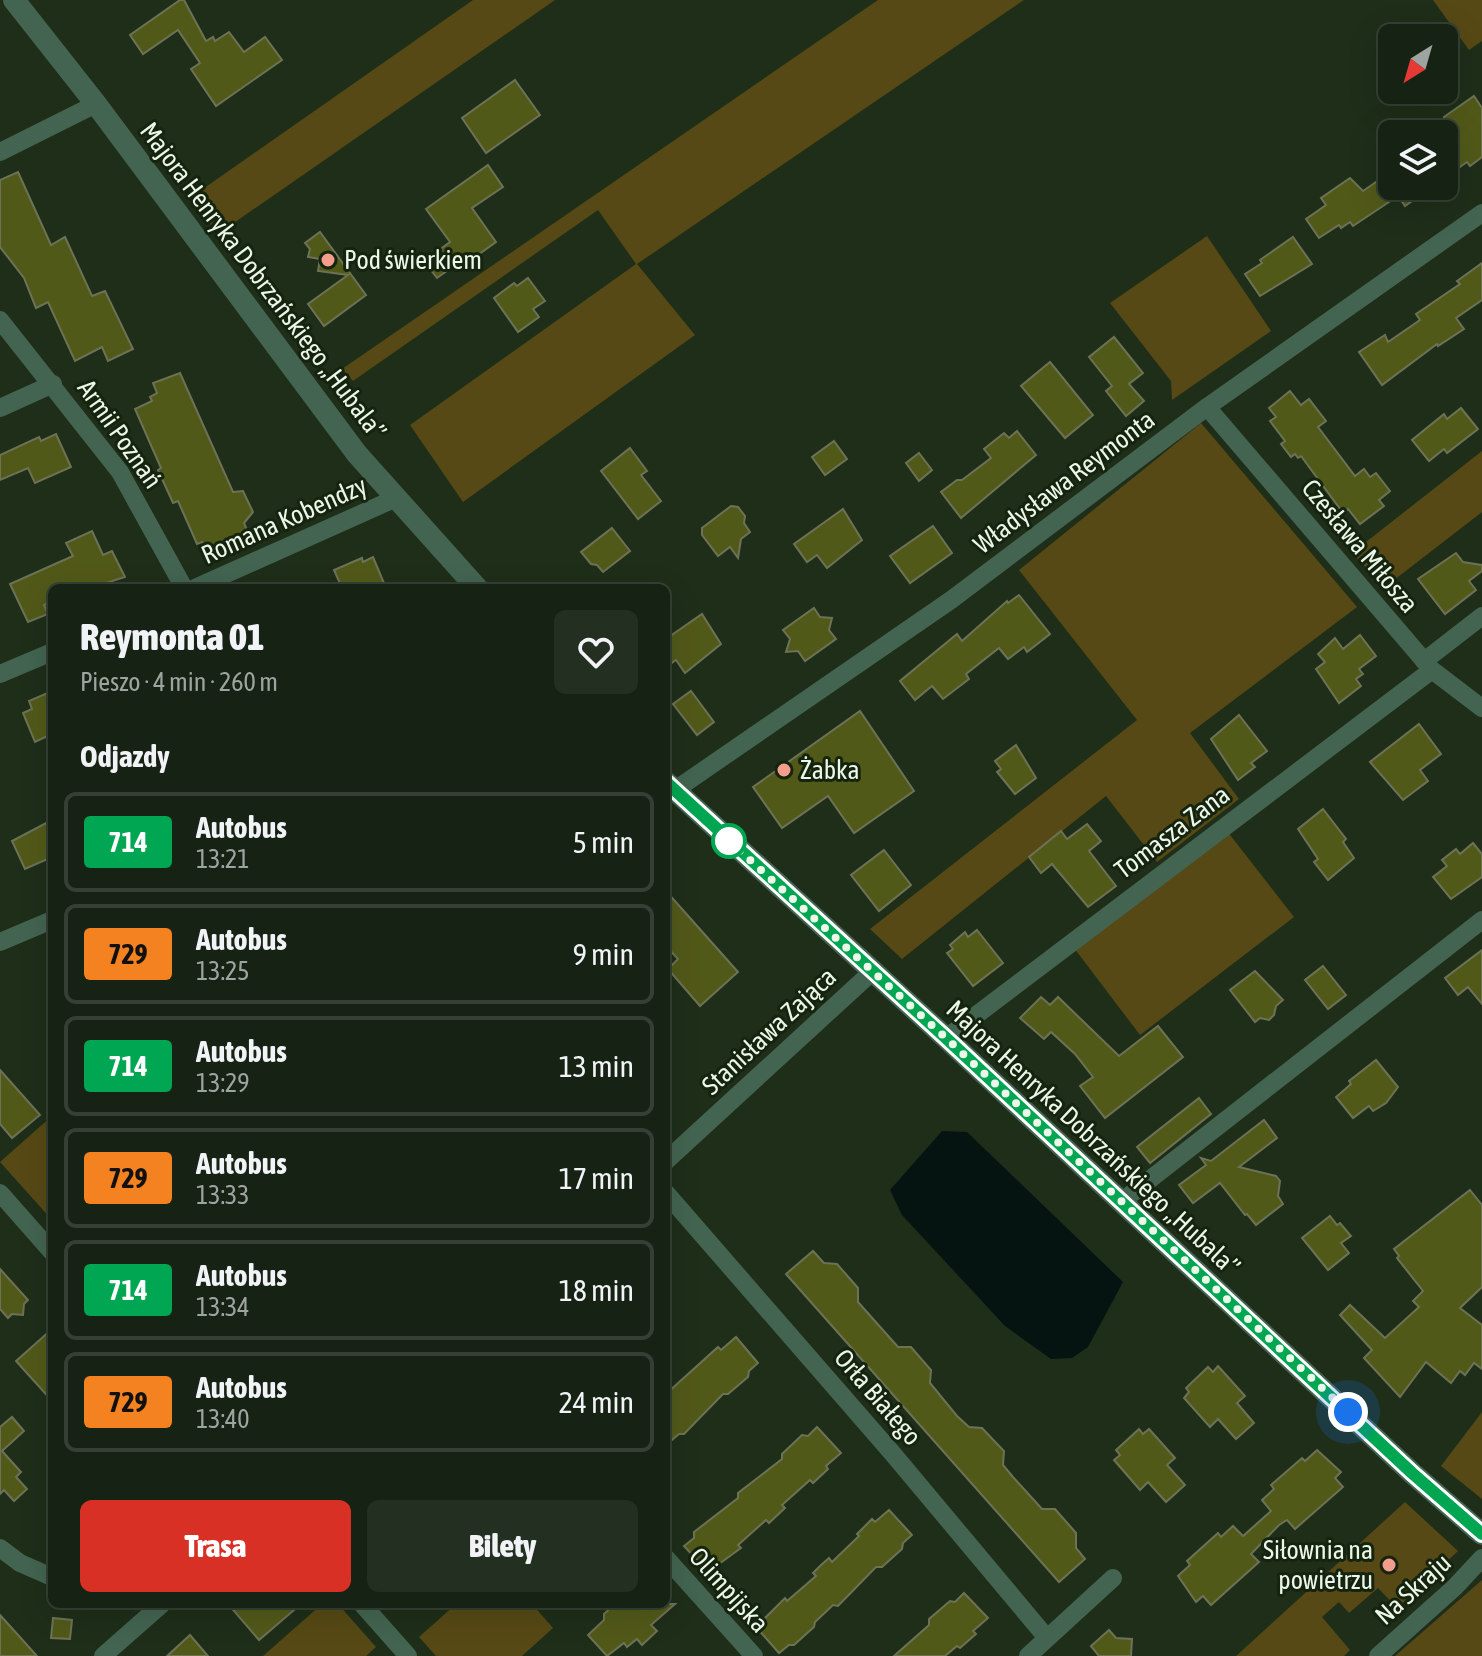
<!DOCTYPE html>
<html lang="pl">
<meta charset="utf-8">
<style>
body{margin:0;font-family:"Asap Condensed",sans-serif;background:#232f21;color:#f1f3f6;height:100vh;display:flex;flex-direction:column;font-size:30px;white-space:nowrap}
*{box-sizing:border-box;margin:0}
p{font-size:26px;color:#9ea4a0}
.icon{flex:none;width:44px;height:44px;fill:none;stroke:currentColor;stroke-width:2;stroke-linecap:round;stroke-linejoin:round}
.map{position:relative;flex:1;overflow:hidden}
.panel{position:absolute;left:48px;top:584px;width:622px;height:1024px;display:flex;flex-direction:column;background:#162213;border-radius:12px;box-shadow:0 8px 32px #0002,0 0 0 2px #353f33}
.panel>*{flex:none}
.badge{padding:0 16px;border-radius:6px;font-size:28px;line-height:52px}
.needle{width:52px;rotate:217deg}
.fabs{position:absolute;left:1378px;top:24px;display:grid;gap:16px}
.fabs a{display:grid;place-items:center;width:80px;height:80px;border-radius:12px;background:#162213;box-shadow:0 8px 32px #0002,0 0 0 2px #353f33;font-size:40px}
.you{position:absolute;width:40px;height:40px;margin:-20px;border:6px solid #fff;border-radius:50%;background:#1a73e8;box-shadow:0 0 0 12px #1a73e833}
.map>.badge{position:absolute;translate:-50% -50%;box-shadow:0 0 0 4px #fff}
h2{padding:0 32px;font-size:30px;line-height:72px}
.round{display:grid;place-items:center;flex:none;width:84px;height:84px;border-radius:12px;background:#232f21}
.head{display:flex;align-items:center;justify-content:space-between;height:136px;padding:0 32px}
h1{font-size:38px;font-weight:800;line-height:60px}
.action{display:flex;gap:16px;margin-top:auto;padding:16px 32px}
.action a{flex:1;height:92px;border-radius:12px;background:#d93025;color:#fff;font-size:32px;font-weight:800;line-height:92px;text-align:center}
.action a+a{background:#232f21;color:#f1f3f6}
ul{padding:0;list-style:none}
li{display:flex;align-items:center;gap:24px;height:100px;margin:0 16px 12px;padding:0 16px;border:4px solid #353f33;border-radius:12px}
li div{flex:1}
li b{display:block;font-size:30px}
li em{font-style:normal}
li .badge{min-width:88px;font-weight:700;text-align:center}
.map>svg:first-child{display:block}
.green{fill:#564915}
.water{fill:#061411}
.building{fill:#515919;stroke:#6d7256;stroke-width:2}
.lines{fill:none;stroke-linecap:round;stroke-linejoin:round}
.minor{stroke:#436451;stroke-width:18}
.tertiary{stroke:#436451;stroke-width:22}
.line-casing{stroke:#fff;stroke-width:18}
.line{stroke:#00a651;stroke-width:12}
.walk{stroke:#ecf6e9;stroke-width:8;stroke-dasharray:0 14.4}
.poi-dot{fill:#f49d8c;stroke:#15240f;stroke-width:3}
.stop-dot{fill:#fff;stroke:#00a651;stroke-width:4}
.labels{text-anchor:middle;dominant-baseline:central;stroke-width:6;stroke-linejoin:round;paint-order:stroke}
.poi-label{font-size:26px;fill:#ecf6e9;stroke:#15240f;text-anchor:start}
.street-label{font-size:26px;fill:#ecf6e9;stroke:#15240f}
</style>
<div class="map">
<svg width="1482" height="1656" viewBox="0 0 1482 1656">
<rect width="100%" height="100%" fill="#1e2e19"/>
<g class="green">
<path d="M473,0H555L218,234L190,198Z"/>
<path d="M878,0H1024L637,264L695,335L463,502L410,425L636,264L598,210L353,381L342,369Z"/>
<path d="M1433,0H1482V41L1469,50Z"/>
<path d="M1207,236L1271,331L1172,400L1171,381L1110,303Z"/>
<path d="M1201,423L1357,607L1190,733L1239,799L1157,862L1106,796L902,959L870,929L1137,720L1019,570Z"/>
<path d="M1482,451V512L1385,587L1352,553Z"/>
<path d="M1227,831L1294,917L1140,1035L1074,948Z"/>
<path d="M52,1116V1220L0,1162Z"/>
<path d="M1482,1412V1499L1441,1466Z"/>
<path d="M1405,1502L1458,1551L1397,1608L1378,1588L1349,1613L1339,1602L1322,1617L1350,1650L1344,1656H1236Z"/>
<path d="M1482,1580V1656H1395Z"/>
<path d="M322,1604H338L376,1647L366,1656H263Z"/>
<path d="M456,1604H532L553,1628L522,1656H436L419,1637Z"/>
</g>
<path class="water" d="M942,1131L967,1132L1123,1282L1088,1347L1072,1358L1051,1359L1005,1326L902,1215L890,1190Z"/>
<g class="building">
<path d="M180,0H184L206,41L213,37L215,41L229,32L244,52L265,37L282,60L216,106L191,69L200,63L178,30L143,54L130,35Z"/>
<path d="M515,80L540,115L486,153L462,118Z"/>
<path d="M1474,96L1482,108V157L1470,166L1467,162L1444,178V117Z"/>
<path d="M488,165L503,187L472,208L496,242L464,265L461,261L437,278L424,261L450,242L426,209Z"/>
<path d="M1392,171V186H1433L1405,206L1398,196L1353,226L1350,222L1341,228L1339,225L1319,238L1306,219L1326,205L1321,198L1350,178L1363,191Z"/>
<path d="M18,172L51,245L65,237L92,296L105,291L133,349L108,361L102,347L75,361L48,302L36,308L24,278L0,247V180Z"/>
<path d="M320,232L366,295L324,326L308,304L348,275L318,271L320,259L308,257L310,249L305,243Z"/>
<path d="M1293,237L1312,264L1260,296L1245,274L1262,263L1260,260Z"/>
<path d="M1482,263V300L1456,318L1464,329L1438,346L1437,344L1382,385L1359,352L1385,335L1388,342L1420,320L1416,314L1460,284L1457,281Z"/>
<path d="M528,278L545,301L533,309L539,317L518,332L494,298L514,283L517,286Z"/>
<path d="M1114,337L1143,373L1129,384L1144,401L1126,416L1106,391L1112,386L1089,357Z"/>
<path d="M1050,362L1093,415L1065,438L1021,386Z"/>
<path d="M180,373L233,492L243,491L253,512L244,523L249,535L207,555L202,542L197,544L178,501L173,503L158,470L161,468L135,409L152,401L150,397L157,393L153,383Z"/>
<path d="M1290,391L1301,405L1309,399L1326,421L1318,427L1355,476L1364,469L1370,477L1376,473L1390,491L1379,500L1384,506L1360,524L1348,509L1343,513L1301,456L1298,458L1295,454L1291,457L1281,444L1285,441L1270,421L1276,417L1269,408Z"/>
<path d="M1461,408L1478,429L1447,453L1444,449L1429,461L1412,440L1444,414L1447,419Z"/>
<path d="M1017,431L1036,455L961,518L941,492L957,480H962L991,458L984,449L1004,433L1009,438Z"/>
<path d="M56,434L71,467L35,483L28,468L0,480V455L39,437L41,441Z"/>
<path d="M834,441L847,459L825,475L812,457Z"/>
<path d="M630,448L647,471L641,475L661,501L638,519L601,471Z"/>
<path d="M919,453L932,470L919,481L906,463Z"/>
<path d="M731,506L738,507L745,516L744,523L750,532L741,539L738,558L730,547L718,556L702,535V528Z"/>
<path d="M843,509L862,540L827,568L817,555L807,562L794,544Z"/>
<path d="M933,526L952,553L910,583L890,556Z"/>
<path d="M612,528L630,551L603,572L597,565L591,564L581,552Z"/>
<path d="M92,531L103,555L112,551L125,577L91,588H52V601L44,605L48,614L28,622L10,584L73,556L66,543Z"/>
<path d="M1456,553L1463,562L1482,565V571L1469,581L1476,590L1445,614L1418,579Z"/>
<path d="M373,557L386,588H342L334,570L362,558L363,562Z"/>
<path d="M1019,595L1050,634L1027,652L1024,647L1008,659L999,648L966,674L969,679L943,699L932,686L915,700L900,681L957,634L962,641L1007,601L1008,603Z"/>
<path d="M814,608L820,617L832,618L829,630L836,639L805,661L798,651L786,652L790,639L783,630Z"/>
<path d="M702,614L721,644L685,673L676,660L666,667V639Z"/>
<path d="M1360,635L1376,656L1359,669L1363,674L1356,679L1361,686L1339,703L1316,669L1325,662L1318,654L1335,638L1343,649Z"/>
<path d="M52,691V734L35,742L23,713L32,709L29,701Z"/>
<path d="M691,691L714,722L697,735L673,704Z"/>
<path d="M860,711L914,791L854,833L828,796L782,828L753,787Z"/>
<path d="M1239,715L1267,751L1251,763L1255,767L1238,780L1211,739Z"/>
<path d="M1419,724L1441,754L1420,770L1428,781L1403,800L1370,762Z"/>
<path d="M1016,745L1036,778L1015,794L997,772L1001,769L995,761Z"/>
<path d="M1323,809L1346,839L1343,842L1354,858L1328,880L1314,862L1318,859L1298,829Z"/>
<path d="M52,820V857L25,869L12,841Z"/>
<path d="M1087,824L1101,841L1089,851L1116,886L1088,907L1052,864L1041,873L1029,857L1061,831L1067,839Z"/>
<path d="M1473,843L1482,854V877L1451,899L1433,877L1447,866L1442,860L1456,849L1460,854Z"/>
<path d="M884,850L911,885L879,911L851,875Z"/>
<path d="M666,891L738,972L700,1006L668,969L678,959L666,946Z"/>
<path d="M977,930L1003,963L973,986L947,953L953,949L950,945L965,932L968,937Z"/>
<path d="M1482,950V1004L1468,987L1458,995L1445,978Z"/>
<path d="M1323,966L1346,995L1328,1009L1305,980Z"/>
<path d="M1255,971L1283,1000L1276,1006L1274,1015L1269,1020L1260,1018L1255,1022L1230,990Z"/>
<path d="M1041,997L1050,1005L1058,997L1119,1056L1158,1026L1183,1057L1105,1118L1080,1086L1093,1077L1075,1054L1051,1032L1044,1039L1020,1018Z"/>
<path d="M1376,1060L1398,1087L1386,1103L1373,1111L1369,1106L1353,1118L1336,1097L1351,1084L1349,1081Z"/>
<path d="M0,1070L40,1115L12,1138L0,1124Z"/>
<path d="M1199,1098L1211,1114L1150,1163L1137,1147Z"/>
<path d="M1264,1120L1277,1138L1239,1167L1276,1176L1280,1181L1278,1196L1283,1204L1256,1225L1247,1214L1245,1215L1220,1183L1193,1203L1179,1185L1206,1165L1201,1158L1211,1161Z"/>
<path d="M1470,1190L1482,1205V1287L1460,1308L1482,1325V1369L1474,1363L1465,1375L1460,1371L1451,1383L1426,1362L1400,1397L1364,1358L1372,1350L1340,1315L1350,1305L1385,1338L1419,1307L1413,1301L1423,1291L1397,1258L1399,1256L1394,1249Z"/>
<path d="M1330,1216L1337,1225L1340,1223L1351,1236L1341,1243L1349,1253L1328,1270L1302,1238Z"/>
<path d="M813,1251L824,1263L837,1264L858,1288V1302L898,1347H911L931,1370L930,1383L957,1416L969,1427L982,1428L1004,1451L1003,1465L1013,1477L1042,1509H1055L1076,1533V1548L1085,1559L1059,1582L786,1274Z"/>
<path d="M0,1269L28,1300L24,1304L23,1315L12,1314L8,1318L0,1309Z"/>
<path d="M52,1329V1401L16,1361Z"/>
<path d="M736,1337L758,1363L749,1371L748,1377L728,1394H723L684,1434H679L666,1445V1394L718,1347L721,1350Z"/>
<path d="M1218,1366L1245,1396L1237,1403L1254,1423L1236,1439L1218,1419L1210,1427L1184,1398L1189,1392L1186,1388L1208,1367L1213,1372Z"/>
<path d="M12,1417L24,1431L2,1451L21,1472L16,1477L27,1489L14,1501L4,1490L0,1494V1427Z"/>
<path d="M817,1427L841,1453L826,1466L828,1469L813,1483L810,1480L782,1505L785,1508L769,1523L766,1520L738,1545L741,1548L708,1572L684,1546L694,1538V1532L738,1498V1493L782,1459V1454L802,1435L808,1436Z"/>
<path d="M1139,1429L1143,1434L1149,1429L1175,1458L1167,1465L1185,1485L1166,1502L1148,1482L1140,1490L1114,1460L1120,1455L1116,1450Z"/>
<path d="M1317,1450L1341,1472L1335,1478L1343,1487L1295,1529L1287,1520L1279,1525L1251,1554L1259,1562L1211,1605L1203,1596L1196,1602L1178,1576L1190,1565L1187,1561L1218,1533L1221,1537L1233,1526L1243,1536L1271,1511L1262,1500L1274,1489L1271,1485L1302,1458L1305,1461Z"/>
<path d="M889,1510L912,1535L903,1543L902,1549L882,1567H876L838,1606L833,1605L815,1622L814,1627L794,1645H789L779,1653L756,1627L785,1598L787,1601L816,1576L813,1573L820,1566L829,1558L832,1562L859,1536L857,1534L872,1519L875,1522Z"/>
<path d="M964,1593L988,1618L973,1631L976,1634L960,1648L957,1646L945,1656H894L929,1625V1619L950,1601L955,1602Z"/>
<path d="M228,1604H301L259,1640Z"/>
<path d="M615,1604H675L651,1625L657,1631L642,1645L637,1639L627,1647L624,1643L607,1656L588,1635L604,1620V1614Z"/>
<path d="M0,1615L37,1656H0Z"/>
<path d="M53,1618L72,1620L70,1639L51,1638Z"/>
<path d="M1109,1630L1116,1638L1132,1639L1131,1656H1099L1091,1646Z"/>
<path d="M190,1635L208,1656H167Z"/>
</g>
<g class="lines">
<g class="minor">
<path d="M0,152L96,104"/>
<path d="M0,320L120,472L184,588"/>
<path d="M1207,407L1432,670L1482,708"/>
<path d="M0,408L53,384"/>
<path d="M195,588L394,499"/>
<path d="M1424,661L1482,616"/>
<path d="M0,674L52,652"/>
<path d="M675,790L951,600L1207,407L1482,213"/>
<path d="M0,942L52,920"/>
<path d="M946,1038L1432,670"/>
<path d="M666,1161L873,971"/>
<path d="M0,1193L52,1252"/>
<path d="M666,1193L893,1454L1047,1638"/>
<path d="M1121,1202L1482,920"/>
<path d="M0,1548L20,1563L52,1577"/>
<path d="M666,1558L754,1656"/>
<path d="M362,1604L408,1656"/>
<path d="M103,1656L162,1604"/>
<path d="M1028,1656L1113,1578"/>
<path d="M1378,1656L1455,1587L1482,1558"/>
</g>
<g class="tertiary">
<path d="M14,0L96,104L357,454L477,588"/>
<path d="M666,782L946,1038L1412,1473L1482,1534"/>
</g>
</g>
<g class="lines">
<g class="line-casing">
<path id="line" d="M666,782L946,1038L1412,1473L1482,1534"/>
</g>
<use href="#line" class="line"/>
<path class="walk" d="M729,841L946,1038L1348,1412"/>
</g>
<g class="poi-dot">
<circle cx="328" cy="260" r="8"/>
<circle cx="784" cy="770" r="8"/>
<circle cx="1389" cy="1565" r="8"/>
</g>
<circle class="stop-dot" cx="729" cy="841" r="16"/>
<g class="labels">
<g class="poi-label">
<text x="344" y="260">Pod świerkiem</text>
<text x="800" y="770">Żabka</text>
<text x="1373" y="1550" text-anchor="end">Siłownia na<tspan x="1373" dy="30">powietrzu</tspan></text>
</g>
<g class="street-label">
<text transform="translate(263 281) rotate(53)">Majora Henryka Dobrzańskiego „Hubala”</text>
<text transform="translate(120 434) rotate(55)">Armii Poznań</text>
<text transform="translate(1064 482) rotate(-37)">Władysława Reymonta</text>
<text transform="translate(284 520) rotate(-24)">Romana Kobendzy</text>
<text transform="translate(1360 546) rotate(50)">Czesława Miłosza</text>
<text transform="translate(1172 832) rotate(-37)">Tomasza Zana</text>
<text transform="translate(769 1031) rotate(-43)">Stanisława Zająca</text>
<text transform="translate(1093 1138) rotate(43)">Majora Henryka Dobrzańskiego „Hubala”</text>
<text transform="translate(878 1397) rotate(49)">Orła Białego</text>
<text transform="translate(1413 1589) rotate(-42)">Na Skraju</text>
<text transform="translate(729 1590) rotate(48)">Olimpijska</text>
</g>
</g>
</svg>
<div class="fabs">
<a><svg class="needle" viewBox="-14 -14 28 28"><path d="M0-13l5 13h-10z" fill="#e53935"/><path d="M0 13l5-13h-10z" fill="#9ea4a0"/></svg></a>
<a><svg class="icon" aria-label="layers" viewBox="0 0 24 24"><path d="M12 4l9 5-9 5-9-5zM3 14l9 5 9-5"/></svg></a>
</div>
<div class="you" style="left:1348px;top:1412px"></div>
<section class="panel">
<div class="head"><div><h1>Reymonta 01</h1><p>Pieszo · 4 min · 260 m</p></div><a class="round"><svg class="icon" aria-label="heart" viewBox="0 0 24 24"><path d="M12 20l-8-8c-3-5 5-10 8-4 3-6 11-1 8 4z"/></svg></a></div>
<h2>Odjazdy</h2>
<ul>
<li><span class="badge" style="background:#00a651;color:#fff">714</span><div><b>Autobus</b><p>13:21</p></div><em>5 min</em></li>
<li><span class="badge" style="background:#f58220;color:#111">729</span><div><b>Autobus</b><p>13:25</p></div><em>9 min</em></li>
<li><span class="badge" style="background:#00a651;color:#fff">714</span><div><b>Autobus</b><p>13:29</p></div><em>13 min</em></li>
<li><span class="badge" style="background:#f58220;color:#111">729</span><div><b>Autobus</b><p>13:33</p></div><em>17 min</em></li>
<li><span class="badge" style="background:#00a651;color:#fff">714</span><div><b>Autobus</b><p>13:34</p></div><em>18 min</em></li>
<li><span class="badge" style="background:#f58220;color:#111">729</span><div><b>Autobus</b><p>13:40</p></div><em>24 min</em></li>
</ul>
<div class="action"><a>Trasa</a><a>Bilety</a></div>
</section>
</div>
